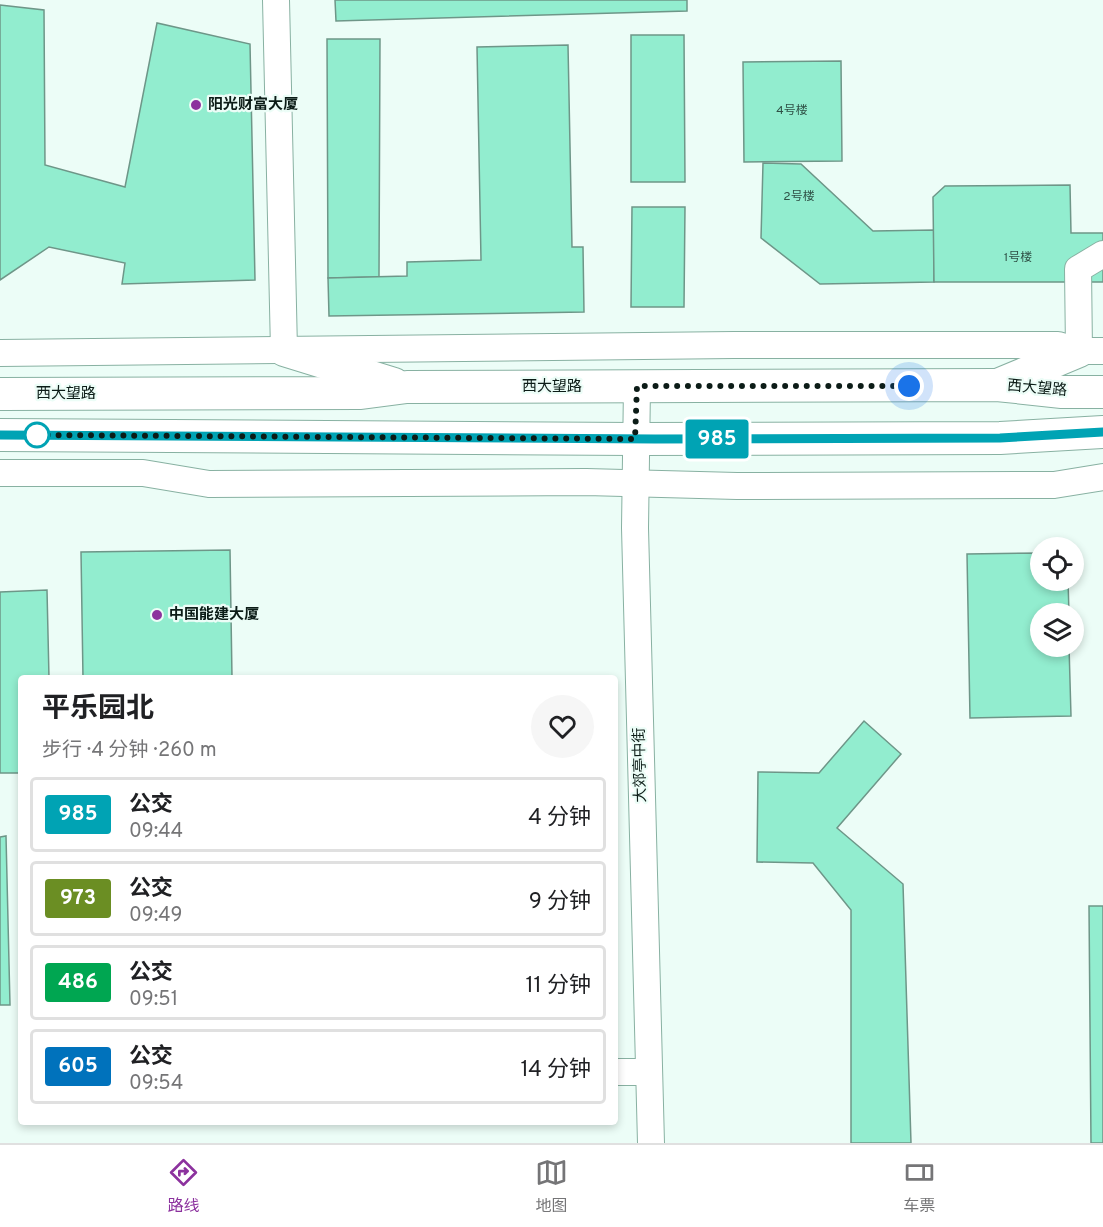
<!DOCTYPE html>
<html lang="zh">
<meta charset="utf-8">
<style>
body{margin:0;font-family:Overpass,"Noto Sans SC",sans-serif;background:#f6f6f6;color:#202124;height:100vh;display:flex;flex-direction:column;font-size:22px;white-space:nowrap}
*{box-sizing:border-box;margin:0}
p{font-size:20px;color:#757577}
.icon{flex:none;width:33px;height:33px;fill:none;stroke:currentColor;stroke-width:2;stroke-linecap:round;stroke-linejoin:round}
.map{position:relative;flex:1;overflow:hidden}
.sheet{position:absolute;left:18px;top:675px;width:600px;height:450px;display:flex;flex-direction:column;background:#fff;border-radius:6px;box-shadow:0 3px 9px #0003}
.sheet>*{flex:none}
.badge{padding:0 12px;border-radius:4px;font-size:21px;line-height:39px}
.buttons{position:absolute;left:1030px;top:537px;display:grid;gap:12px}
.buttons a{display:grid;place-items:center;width:54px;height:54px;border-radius:50%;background:#fff;box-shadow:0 3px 9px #0003;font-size:30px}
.you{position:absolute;width:30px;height:30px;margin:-15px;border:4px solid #fff;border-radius:50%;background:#1a73e8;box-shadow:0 0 0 9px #1a73e833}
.map>.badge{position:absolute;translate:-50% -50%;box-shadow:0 0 0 3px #fff}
.round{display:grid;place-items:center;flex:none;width:63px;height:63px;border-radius:32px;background:#f6f6f6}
.summary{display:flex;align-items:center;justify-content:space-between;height:102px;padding:0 24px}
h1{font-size:28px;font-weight:700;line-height:45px}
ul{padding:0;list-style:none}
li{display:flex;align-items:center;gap:18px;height:75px;margin:0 12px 9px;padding:0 12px;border:3px solid #e0e0e0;border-radius:6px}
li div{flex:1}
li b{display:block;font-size:22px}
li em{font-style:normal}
li .badge{min-width:66px;font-weight:700;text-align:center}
.menu{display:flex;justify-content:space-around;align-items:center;height:84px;border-top:2px solid #e0e0e0;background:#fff;font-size:16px;color:#757577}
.menu a{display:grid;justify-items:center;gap:3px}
.menu .selected{color:#8c329e}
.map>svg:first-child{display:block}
.building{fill:#92edcf;stroke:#6e9688;stroke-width:1.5}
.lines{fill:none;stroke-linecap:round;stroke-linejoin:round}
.minor-casing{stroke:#88b1a2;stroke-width:28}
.major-casing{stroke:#88b1a2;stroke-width:34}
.minor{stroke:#fff;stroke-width:26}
.major{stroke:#fff;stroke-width:32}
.line-casing{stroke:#fff;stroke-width:14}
.line{stroke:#00a3b4;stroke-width:9}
.walk{stroke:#0c1c17;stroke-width:6;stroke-dasharray:0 10.8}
.poi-dot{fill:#8c329e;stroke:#ecfdf7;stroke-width:2}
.stop-dot{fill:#fff;stroke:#00a3b4;stroke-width:3}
.labels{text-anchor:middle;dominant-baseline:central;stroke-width:4.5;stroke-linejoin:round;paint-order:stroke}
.number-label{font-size:12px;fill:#2e5045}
.poi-label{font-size:15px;font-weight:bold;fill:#0c1c17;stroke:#ecfdf7;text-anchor:start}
.street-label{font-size:15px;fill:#0c1c17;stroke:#ecfdf7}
</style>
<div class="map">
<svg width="1103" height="1143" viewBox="0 0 1103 1143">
<rect width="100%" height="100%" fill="#ecfdf7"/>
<g class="building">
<path d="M335,0H687V11L336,21Z"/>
<path d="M0,5L44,10L45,165L125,187L157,23L250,44L255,280L122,284L125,263L49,247L0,280Z"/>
<path d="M631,35H684L685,182H631Z"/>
<path d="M327,39H380L379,277L328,278Z"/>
<path d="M568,45L572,247H583L584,312L329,316L328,278L407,276V262L481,260L477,47Z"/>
<path d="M841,61L842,161L744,162L743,62Z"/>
<path d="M763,163L801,164L873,231L934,230V282L820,284L761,238Z"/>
<path d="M1070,185L1071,233H1103V282H934L933,197L945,186Z"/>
<path d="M632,207H685L684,307H631Z"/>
<path d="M230,550L232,678H83L81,552Z"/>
<path d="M1041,553V580H1068L1069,614H1041V646H1069L1071,716L970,718L967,554Z"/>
<path d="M47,590L49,678H21V773H0V592Z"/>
<path d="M864,721L901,754L837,828L903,884L911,1143H851V910L813,863L757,862L758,772L819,773Z"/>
<path d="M6,836L10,1005H0V837Z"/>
<path d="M1089,906H1103V1143H1091Z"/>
</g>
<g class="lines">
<g class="minor-casing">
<g id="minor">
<path d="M276,0L284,350"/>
<path d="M1079,351L1078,269L1103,254"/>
<path d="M0,353L734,345H1058L1079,351H1103"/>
<path d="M637,386L635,528L651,1143"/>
<path d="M0,473H143L209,484L586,482L737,486L1054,485L1103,477"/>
<path d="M615,1072H649"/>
</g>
</g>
<g class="major-casing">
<g id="major">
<path d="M284,350L394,384"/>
<path d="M1000,384L1079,351"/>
<path d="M0,394L361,393L407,387L997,385L1062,392H1103"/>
<path d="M0,435L635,439L1000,438L1103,432"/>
</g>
</g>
<use href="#minor" class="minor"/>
<use href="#major" class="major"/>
</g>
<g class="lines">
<g class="line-casing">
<path id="line" d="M0,435L655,439L1000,438L1103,432"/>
</g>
<use href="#line" class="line"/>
<path class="walk" d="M37,435L635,439L637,386H909"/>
</g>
<g class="poi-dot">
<circle cx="196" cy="105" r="6"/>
<circle cx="157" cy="615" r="6"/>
</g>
<circle class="stop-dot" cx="37" cy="435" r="12"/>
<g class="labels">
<g class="number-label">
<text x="792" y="111">4号楼</text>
<text x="799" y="197">2号楼</text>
<text x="1018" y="258">1号楼</text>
</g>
<g class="poi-label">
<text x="208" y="105">阳光财富大厦</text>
<text x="169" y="615">中国能建大厦</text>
</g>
<g class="street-label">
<text x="552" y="387">西大望路</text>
<text transform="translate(1037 389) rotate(5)">西大望路</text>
<text x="66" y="394">西大望路</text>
<text transform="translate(641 765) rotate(-91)">大郊亭中街</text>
</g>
</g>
</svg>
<div class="buttons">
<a><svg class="icon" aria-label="locate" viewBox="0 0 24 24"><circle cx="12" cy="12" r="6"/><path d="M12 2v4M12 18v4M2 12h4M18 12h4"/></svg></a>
<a><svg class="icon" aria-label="layers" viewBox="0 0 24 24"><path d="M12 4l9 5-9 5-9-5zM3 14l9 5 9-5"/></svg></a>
</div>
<div class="you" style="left:909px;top:386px"></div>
<b class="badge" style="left:717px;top:439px;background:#00a3b4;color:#fff">985</b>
<section class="sheet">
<div class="summary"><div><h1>平乐园北</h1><p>步行 · 4 分钟 · 260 m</p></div><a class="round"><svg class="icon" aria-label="heart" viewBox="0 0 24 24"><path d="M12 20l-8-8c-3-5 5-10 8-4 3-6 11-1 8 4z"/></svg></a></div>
<ul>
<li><span class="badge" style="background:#00a3b4;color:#fff">985</span><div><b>公交</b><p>09:44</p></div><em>4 分钟</em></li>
<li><span class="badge" style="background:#6b8e23;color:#fff">973</span><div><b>公交</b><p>09:49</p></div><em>9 分钟</em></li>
<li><span class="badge" style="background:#00a651;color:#fff">486</span><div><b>公交</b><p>09:51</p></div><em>11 分钟</em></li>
<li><span class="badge" style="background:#0072bc;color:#fff">605</span><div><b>公交</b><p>09:54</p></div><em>14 分钟</em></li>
</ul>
</section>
</div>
<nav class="menu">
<a class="selected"><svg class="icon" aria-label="directions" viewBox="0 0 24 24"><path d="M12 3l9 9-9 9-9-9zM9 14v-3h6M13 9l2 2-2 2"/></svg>路线</a>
<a><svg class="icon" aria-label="map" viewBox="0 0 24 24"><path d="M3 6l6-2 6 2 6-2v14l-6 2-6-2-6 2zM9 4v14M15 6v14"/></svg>地图</a>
<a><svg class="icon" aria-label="tickets" viewBox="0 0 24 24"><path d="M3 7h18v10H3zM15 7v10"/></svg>车票</a>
</nav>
